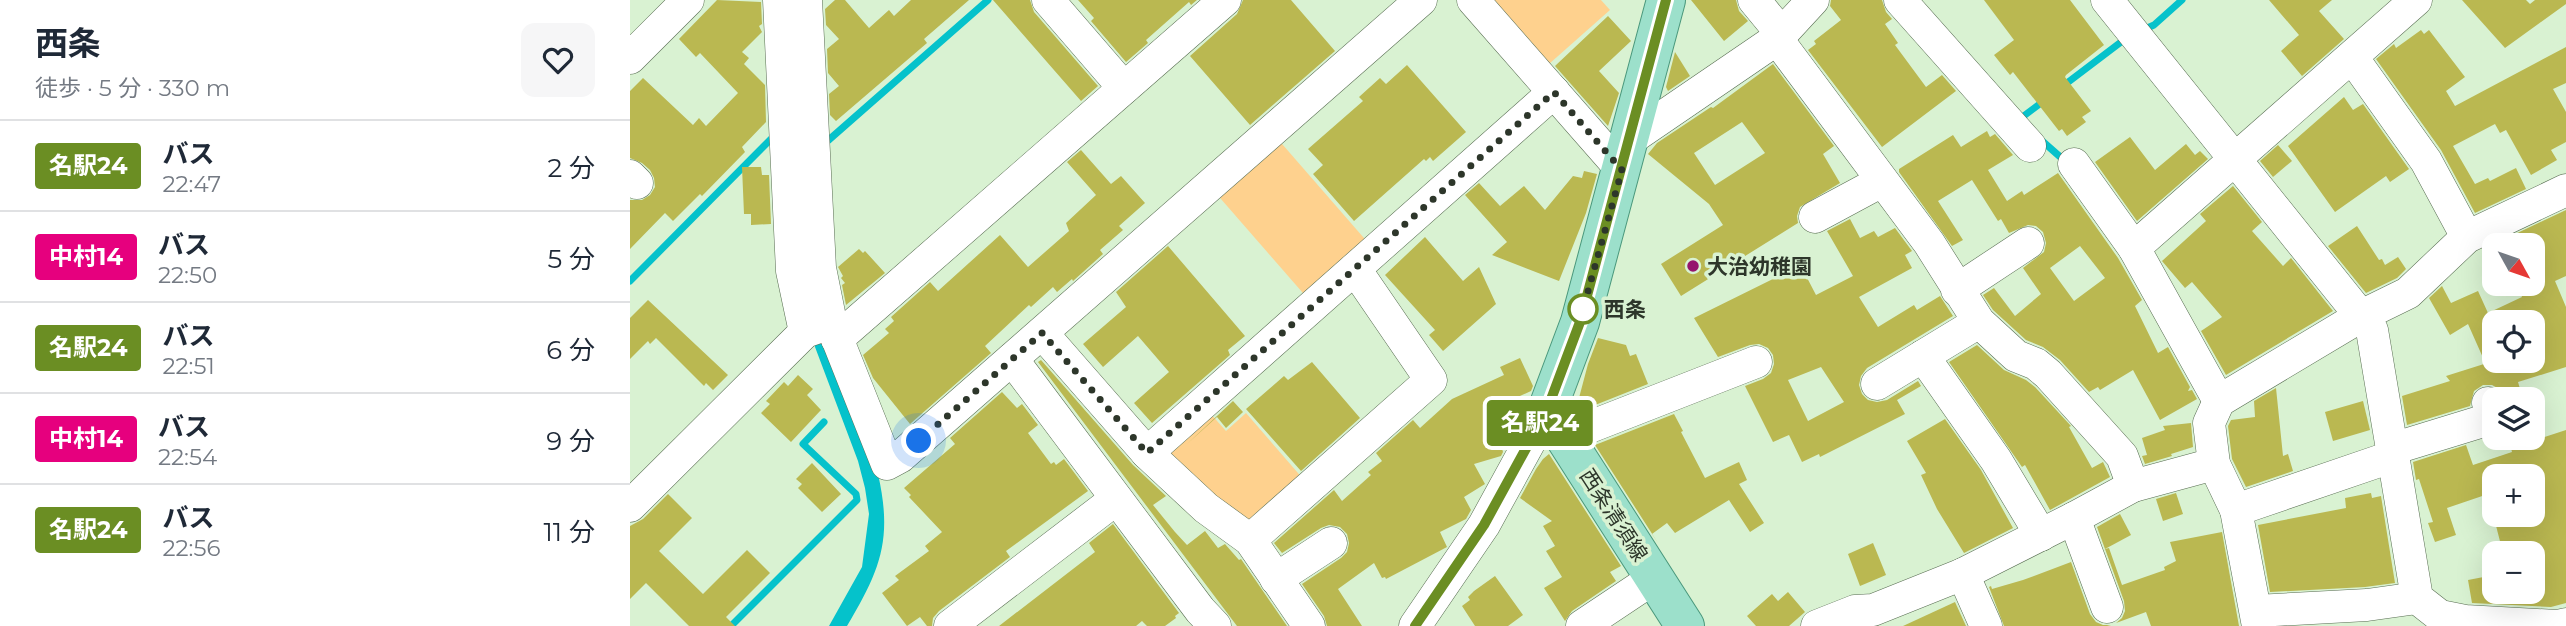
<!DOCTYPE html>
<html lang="ja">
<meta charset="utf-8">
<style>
body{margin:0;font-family:Montserrat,"Noto Sans JP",sans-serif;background:#f6f6f7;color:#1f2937;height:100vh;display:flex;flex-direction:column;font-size:26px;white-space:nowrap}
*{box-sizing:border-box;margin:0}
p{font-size:23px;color:#747a83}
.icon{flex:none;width:38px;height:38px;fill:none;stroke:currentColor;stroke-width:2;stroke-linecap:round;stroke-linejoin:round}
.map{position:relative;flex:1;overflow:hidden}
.side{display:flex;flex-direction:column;background:#fff;width:630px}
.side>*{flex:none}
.badge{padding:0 14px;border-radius:5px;font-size:24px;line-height:46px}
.needle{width:46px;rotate:130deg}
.fabs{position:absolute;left:1852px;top:233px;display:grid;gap:14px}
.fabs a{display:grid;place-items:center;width:63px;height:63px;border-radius:14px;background:#fff;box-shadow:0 7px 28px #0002;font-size:35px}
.you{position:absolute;width:35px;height:35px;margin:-18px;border:5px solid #fff;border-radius:50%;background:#1a73e8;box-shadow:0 0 0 10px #1a73e833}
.map>.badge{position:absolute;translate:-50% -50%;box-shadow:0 0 0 4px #fff}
.round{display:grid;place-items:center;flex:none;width:74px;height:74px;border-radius:14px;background:#f6f6f7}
.summary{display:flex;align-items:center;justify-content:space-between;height:119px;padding:0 35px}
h1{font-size:33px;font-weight:700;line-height:52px}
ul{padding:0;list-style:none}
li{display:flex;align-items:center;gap:21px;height:91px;padding:0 35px;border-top:2px solid #e0e1e3}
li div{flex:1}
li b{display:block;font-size:26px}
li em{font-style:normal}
li .badge{min-width:77px;font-weight:700;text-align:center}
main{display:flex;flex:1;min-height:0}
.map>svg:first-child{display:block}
.green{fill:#fed18e}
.water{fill:#05c2cb}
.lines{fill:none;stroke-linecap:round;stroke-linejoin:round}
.stream{stroke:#05c2cb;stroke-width:7}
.building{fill:#bab851;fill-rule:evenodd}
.minor-casing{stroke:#586d52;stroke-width:33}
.major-casing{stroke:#4a987c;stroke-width:40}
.minor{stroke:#fff;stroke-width:32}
.major{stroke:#9ce0cb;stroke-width:38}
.line-casing{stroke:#fff;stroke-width:16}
.line{stroke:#6b8e23;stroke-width:10}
.walk{stroke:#2d362a;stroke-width:7;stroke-dasharray:0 12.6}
.poi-dot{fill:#95146d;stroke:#d9f2d2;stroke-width:2.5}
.stop-dot{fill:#fff;stroke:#6b8e23;stroke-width:3.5}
.labels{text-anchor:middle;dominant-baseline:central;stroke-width:7;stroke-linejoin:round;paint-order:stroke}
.poi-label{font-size:21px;font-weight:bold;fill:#2d362a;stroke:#d9f2d2;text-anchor:start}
.stop-label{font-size:21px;font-weight:bold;fill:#2d362a;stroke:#d9f2d2;text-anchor:start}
.street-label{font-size:21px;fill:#2d362a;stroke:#d9f2d2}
</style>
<main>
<section class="side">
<div class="summary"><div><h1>西条</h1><p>徒歩 · 5 分 · 330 m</p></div><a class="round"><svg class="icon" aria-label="heart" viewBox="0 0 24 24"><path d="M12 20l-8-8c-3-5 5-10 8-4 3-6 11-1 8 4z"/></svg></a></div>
<ul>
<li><span class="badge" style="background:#6b8e23;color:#fff">名駅24</span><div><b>バス</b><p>22:47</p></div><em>2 分</em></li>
<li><span class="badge" style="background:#e6007e;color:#fff">中村14</span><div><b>バス</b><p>22:50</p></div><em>5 分</em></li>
<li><span class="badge" style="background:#6b8e23;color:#fff">名駅24</span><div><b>バス</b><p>22:51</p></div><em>6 分</em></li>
<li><span class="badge" style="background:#e6007e;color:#fff">中村14</span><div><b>バス</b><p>22:54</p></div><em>9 分</em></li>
<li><span class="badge" style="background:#6b8e23;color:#fff">名駅24</span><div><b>バス</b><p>22:56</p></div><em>11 分</em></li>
</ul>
</section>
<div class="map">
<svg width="1936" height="626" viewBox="0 0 1936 626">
<rect width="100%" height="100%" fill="#d9f2d2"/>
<g class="green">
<path d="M861,0H971L980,10L919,64Z"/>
<path d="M646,137L740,245L679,300L584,191Z"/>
<path d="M579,412L596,431L616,413L674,480L617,530L532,452Z"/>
</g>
<path class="water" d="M181,265L248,474C263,540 250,570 217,626H199L232,567L239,514L235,488L228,461L182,339Z"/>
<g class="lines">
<g class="stream">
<path d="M1515,29L1524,25L1552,0"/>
<path d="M1433,86L1495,39"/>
<path d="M1391,118L1415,100"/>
<path d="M1411,140L1436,162"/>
<path d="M193,145L358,0"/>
<path d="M0,281L145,135"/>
<path d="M101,626L227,500L226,494L173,444L194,422"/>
</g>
</g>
<g class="building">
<path d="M87,0L131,2L132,24L129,26L132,32L112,52L119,58L114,64L135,85L136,122L112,147L115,152L72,196L70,194L43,221L35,213L0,249V200H12L20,195L25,187L24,178L20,170L12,163L0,158V91L13,78L63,125L69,118L76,126L108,93L70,53L66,57L49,39Z"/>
<path d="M205,0H215L239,28L259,10L264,16L281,0H339L294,39L297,43L206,121L200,115L199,94L209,86L198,73L197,49L209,39L196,25L195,9Z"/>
<path d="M363,0H400L404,12L468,86L451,101Z"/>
<path d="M448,0H567L561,5L559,2L516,40L518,43L496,62L461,21L464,18Z"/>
<path d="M613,0H661L705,51L620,125L560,56L607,14Z"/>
<path d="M1061,0H1106L1109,11L1118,21L1094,41Z"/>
<path d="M1201,0H1252L1256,12L1262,19L1255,24L1268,43L1265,45L1296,87L1312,75L1326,91L1252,147L1178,50L1186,44L1184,41L1211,20L1200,6Z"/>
<path d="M1354,0H1440L1474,45L1436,75L1435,77L1461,111L1452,117L1456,122L1437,136L1432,129L1429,131L1383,72L1380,75L1364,55L1384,40Z"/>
<path d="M1639,0H1702L1689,11L1714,39L1672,76L1651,51L1669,35Z"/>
<path d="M1832,0H1896L1900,4L1905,0H1936V4L1875,48Z"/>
<path d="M978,16L1001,41L969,71L989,93L978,126L925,66Z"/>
<path d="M1791,30L1794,34L1799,30L1835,77L1816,91L1825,106L1936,47V83L1923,89L1936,112V142L1921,150L1927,160L1901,175L1876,130L1870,133L1865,124L1823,146L1845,184L1858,178L1860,181L1886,168L1896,189L1845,213L1811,150L1746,59L1764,44L1766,48Z"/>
<path d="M1045,52L1060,76L1038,91L1036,87Z"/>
<path d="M1143,64L1204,146L1193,154L1210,183L1170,207L1167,216L1168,223L1051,296L1031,264L1093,225L1079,204L1018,154L1027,143L1081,107L1083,108ZM1112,122L1135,153L1085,185L1064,153Z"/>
<path d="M777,65L836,132L803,161L800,157L796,161L794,159L724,221L683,174L693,165L678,149L733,101L729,97L750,78L756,84Z"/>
<path d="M1714,97L1723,110L1733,104L1779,169L1760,182L1756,176L1705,212L1658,146Z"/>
<path d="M1357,131L1360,137L1365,134L1383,155L1358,170L1377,201L1392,191L1394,195L1428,173L1488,258L1512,300L1505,306L1528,353L1538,347L1560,387L1558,391L1562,390L1567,399L1530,420L1503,370L1470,390L1468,387L1459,392L1430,360L1413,347L1396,340L1363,310L1353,295L1364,288L1385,316L1411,294L1393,268L1414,252L1416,243L1413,232L1406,226L1398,225L1379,233L1371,219L1368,221L1342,180L1308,201L1333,240L1322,246L1269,172V169L1323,135L1331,147ZM1450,246L1475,278L1444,301L1420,268Z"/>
<path d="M1500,137L1525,170L1556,144L1565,155L1570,151L1578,159L1507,221L1465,162Z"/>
<path d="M1648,145L1662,161L1643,177L1630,161Z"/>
<path d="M451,150L481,184L491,176L515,203L489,226L493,230L470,250L473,254L443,281L442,279L427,292L423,287L401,307L399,305L355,346L361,353L280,424L243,378L233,355L259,333L255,329L264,321L261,317L300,282L308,291L370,235L398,267L439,231L436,223L466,195L437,162Z"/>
<path d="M112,167H131L132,175H139L141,224L121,225V214H114Z"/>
<path d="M954,171L967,174L956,213L929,281L862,255L877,242L835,195L849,183L870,206L894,186L915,210L943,176L952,178Z"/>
<path d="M1603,186L1632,222L1622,231L1653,266L1661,258L1703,311L1596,375L1571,331L1592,317L1562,282L1555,288L1532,261L1576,221L1570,214Z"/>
<path d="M1936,210V276L1925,281L1936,307V367L1888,382L1891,392L1881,396L1883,399H1876L1871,390L1862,385H1853L1844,391L1840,406L1777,425L1772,396L1820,381L1816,376L1854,364V360L1838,324L1820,335L1799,298L1812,286L1821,303L1848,291L1858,313L1892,297L1886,284H1902V245H1883L1879,237ZM1864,322H1902V360H1864Z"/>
<path d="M1220,219L1230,238L1244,231L1248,237L1265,228L1282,251L1275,255L1282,268L1229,297L1248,327L1284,305L1287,310L1310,296L1323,316L1237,368L1231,376L1229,385L1232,394L1238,400L1247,402L1257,400L1288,381L1291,386L1267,400L1275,414L1190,457L1189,454L1172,462L1159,435L1143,442L1115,386L1133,379L1141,373L1144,364L1143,355L1138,348L1129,344L1120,345L1088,357L1064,318L1159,271L1161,275L1173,270L1186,295L1223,276L1197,231ZM1191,367L1214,402L1178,421L1158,380Z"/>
<path d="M1727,226L1749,260L1752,259L1755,265L1768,257L1776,269L1767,278L1736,293L1698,246Z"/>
<path d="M795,237L833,281L849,267L866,304L813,351L799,335L805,330L755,275Z"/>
<path d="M538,246L615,336L598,350L600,355L522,423L504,403L539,372L508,336L473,367L453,344L496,307L486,292Z"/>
<path d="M229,249L233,253L235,251L255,273L216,305L212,285L215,283L211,278L213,276L208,267Z"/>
<path d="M18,300L98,375L83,390L76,383L74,386L26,338L20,344L18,341L0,359V318Z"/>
<path d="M968,338L996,345L1000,356L1006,354L1018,384L945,413L958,364Z"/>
<path d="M1347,345L1374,370L1396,380L1405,387L1441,426L1439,427L1462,468L1473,462L1480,477L1420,510L1395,465L1392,467L1319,362Z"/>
<path d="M890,358L903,386L901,391L872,404L875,411L863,417L873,452L871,456L844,464L855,484L834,497L841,510L836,519L810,532L817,547L756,579L755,577L752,578L744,563L708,589L732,626H697L694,616L672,584L711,558L717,552L719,543L717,534L710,527L699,525L691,528L652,553L644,543L704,490L712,501L741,475L738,472L752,461L746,453L783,420L790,428L822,399L874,375L870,367Z"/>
<path d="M411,360L503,465L536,496L523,505L545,532L557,545L575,531L588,548L595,544L609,560L611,559L657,626H607L408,362Z"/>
<path d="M682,362L730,418L671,471L616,409L654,376L658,380Z"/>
<path d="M168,375L183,389L177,395L191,410L161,442L131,413L140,404L136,401L154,382L158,386Z"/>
<path d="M1646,388L1653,456L1658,454L1663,471L1616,487L1602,459L1598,426L1601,420L1625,417L1624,401Z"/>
<path d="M372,392L387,408L392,404L408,425L398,433L421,464L424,462L426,465L434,459L458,491L376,551L380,557L309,611L303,618L302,626H297L290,617L277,626L252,593L269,580L265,576L299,551L295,546L312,532L279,497L281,495L274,488L325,444L320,438Z"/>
<path d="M603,401L613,412L596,428L587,417L557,444Z"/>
<path d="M1733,401L1740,430L1703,441L1695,412Z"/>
<path d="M1044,414L1053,431L1051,432L1075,478L1109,462L1117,480L1109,484L1134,523L1120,532L1099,500L1045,533L1037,523L1022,534L1028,543L965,445Z"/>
<path d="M1315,419L1351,470L1383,528L1334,553L1307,509L1291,475L1296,473L1277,441Z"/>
<path d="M1561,423L1563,447L1541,454L1542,456L1515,464L1512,456L1517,455L1512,438L1535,430L1533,426Z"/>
<path d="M1936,430V603L1921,607L1842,603L1838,580L1864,575V592H1902V553H1873L1863,514H1902V476H1864V492L1817,508L1826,535L1805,542L1798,523L1803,522L1789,479L1786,480L1783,462L1836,445L1843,465L1882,452L1881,448Z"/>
<path d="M919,454L991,566L980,572L986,581L942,611L935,621L914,588L932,577L916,551L925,546L913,526L922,521L890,498L906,469L913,459Z"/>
<path d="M182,463L211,494L192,512L168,488L172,484L166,479Z"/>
<path d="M1546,493L1553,514L1533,521L1526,499Z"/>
<path d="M1741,493L1742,498L1751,496L1765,583L1735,587L1640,592L1628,525L1716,508L1715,498Z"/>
<path d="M38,494L62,518L29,551L73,594L117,550L140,573L96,617L105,626H59L16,583L0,599V526L13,519Z"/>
<path d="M1490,514L1501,535L1475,549L1467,527Z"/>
<path d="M483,524L549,613L545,616L546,618L535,626H517L512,621L506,626H369L465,552L459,543Z"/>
<path d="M1592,532L1609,626H1521L1516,612L1486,623L1492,618L1495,611L1494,601L1475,549L1479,548L1492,585L1535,570L1534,567L1546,561L1540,542Z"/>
<path d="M1243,543L1256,575L1230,586L1218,554Z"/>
<path d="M1441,562L1460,614L1466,622L1473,625H1481L1477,626H1374L1359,587L1361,586L1362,589L1393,580Z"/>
<path d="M865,576L893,615L878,626H845L832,606L840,600L838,597L844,591Z"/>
<path d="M1158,592L1175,612L1159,626H1126L1117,616L1142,594L1148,601Z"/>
<path d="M1325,602L1336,626H1273Z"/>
</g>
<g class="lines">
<g class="minor-casing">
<g id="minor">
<path d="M149,0L162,271L175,332"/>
<path d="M176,0L190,268L201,323L257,464L270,457L791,0"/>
<path d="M418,0L494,88"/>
<path d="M843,0L992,170"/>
<path d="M1124,0L1152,34"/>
<path d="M1270,0L1400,146"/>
<path d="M1477,0L1742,330L1787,598L1810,616L1835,621L1927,626L1936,624"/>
<path d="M1147,39L1299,243L1349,322L1386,356L1406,364L1418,374L1492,456L1503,486"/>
<path d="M1722,57L1796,161L1837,237"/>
<path d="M0,58L58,0"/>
<path d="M999,140L1147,39L1183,0"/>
<path d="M1444,164L1504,248"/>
<path d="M0,176L7,183"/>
<path d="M1185,217L1252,181"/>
<path d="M1327,290L1398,243"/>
<path d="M412,333L517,453L576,508L620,540L679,626"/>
<path d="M207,339L595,0"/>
<path d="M1293,356L1366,460L1411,535"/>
<path d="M382,359L570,610L585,626"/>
<path d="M1247,384L1349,322"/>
<path d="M1589,401L1504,248L1786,0"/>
<path d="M934,437L1126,362"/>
<path d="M1762,449L1863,418L1858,403"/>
<path d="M517,453L924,92"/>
<path d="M0,506L175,332L195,325"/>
<path d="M1606,510L1764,456"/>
<path d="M1444,518L1477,607"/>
<path d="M620,540L801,380L725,269"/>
<path d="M1333,574L1356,626"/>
<path d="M646,579L701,543"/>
<path d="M1626,611L1737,605L1787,598"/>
<path d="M320,626L486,499"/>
<path d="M785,626L854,525L917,410"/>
<path d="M952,626L1024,578"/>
<path d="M1187,626L1225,611L1243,610L1333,574L1444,518L1503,486L1584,464"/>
<path d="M1628,626L1606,510L1584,464L1579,423L1589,401L1731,316L1778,293L1837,237L1936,190"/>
</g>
</g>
<g class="major-casing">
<path id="major" d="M1036,0L950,322L917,410L1055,626"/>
</g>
<use href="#minor" class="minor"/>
<use href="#major" class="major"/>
</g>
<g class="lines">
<g class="line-casing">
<path id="line" d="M785,626L854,525L917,410L950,322L1036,0"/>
</g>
<use href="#line" class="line"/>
<path class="walk" d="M289,441L412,333L517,453L924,92L992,170L953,309"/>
</g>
<circle class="poi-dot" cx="1063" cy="266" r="7"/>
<circle class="stop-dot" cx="953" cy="309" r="14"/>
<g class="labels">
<g class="poi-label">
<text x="1077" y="266">大治幼稚園</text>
</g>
<g class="stop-label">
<text x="974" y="309">西条</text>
</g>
<g class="street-label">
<text transform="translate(984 515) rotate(57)">西条清須線</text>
</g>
</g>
</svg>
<div class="fabs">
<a><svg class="needle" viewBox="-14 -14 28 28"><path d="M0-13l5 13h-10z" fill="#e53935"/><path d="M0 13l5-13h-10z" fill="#747a83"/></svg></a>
<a><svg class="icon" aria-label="locate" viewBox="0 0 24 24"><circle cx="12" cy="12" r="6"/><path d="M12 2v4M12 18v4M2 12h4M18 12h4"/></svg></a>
<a><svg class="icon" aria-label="layers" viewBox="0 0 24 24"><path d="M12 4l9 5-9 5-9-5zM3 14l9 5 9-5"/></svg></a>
<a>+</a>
<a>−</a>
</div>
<div class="you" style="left:289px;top:441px"></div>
<b class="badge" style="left:910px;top:423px;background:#6b8e23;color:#fff">名駅24</b>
</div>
</main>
